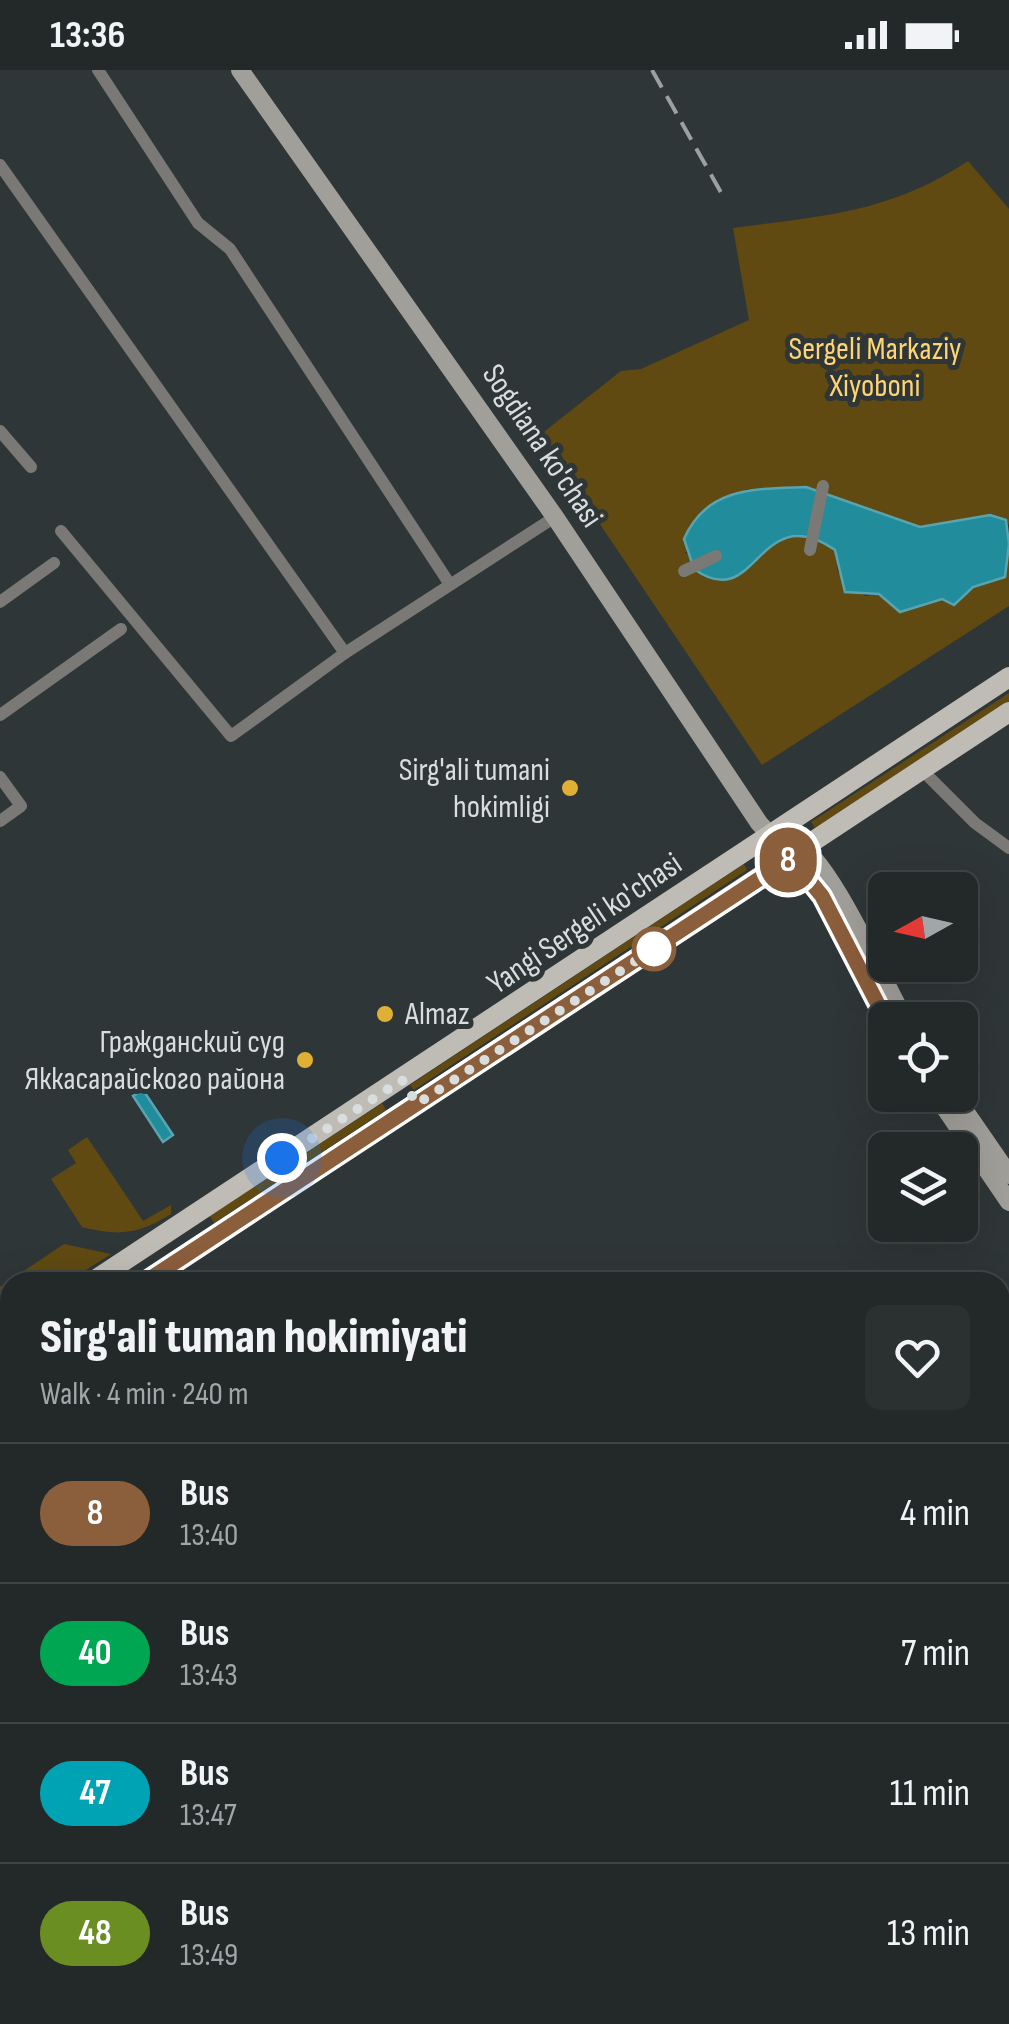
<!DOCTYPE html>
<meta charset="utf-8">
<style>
body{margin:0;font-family:"Sofia Sans Condensed",sans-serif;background:#2b3031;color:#f1f3f6;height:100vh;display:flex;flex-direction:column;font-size:38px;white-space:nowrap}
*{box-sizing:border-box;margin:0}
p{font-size:32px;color:#a3a6a8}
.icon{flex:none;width:55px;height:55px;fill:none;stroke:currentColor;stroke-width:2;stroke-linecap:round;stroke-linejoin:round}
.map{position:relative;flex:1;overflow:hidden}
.details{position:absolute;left:0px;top:1202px;width:1010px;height:752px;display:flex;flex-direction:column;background:#232829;border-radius:30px 30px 0 0;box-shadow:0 10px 40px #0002,0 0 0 2px #404446}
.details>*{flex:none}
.badge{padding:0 20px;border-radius:32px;font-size:35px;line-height:65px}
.needle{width:65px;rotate:262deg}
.fabs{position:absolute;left:868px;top:802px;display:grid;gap:20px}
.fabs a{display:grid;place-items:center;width:110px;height:110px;border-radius:15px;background:#232829;box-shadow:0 10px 40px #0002,0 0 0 2px #404446;font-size:50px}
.you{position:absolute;width:50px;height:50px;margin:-25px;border:8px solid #fff;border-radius:50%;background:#1a73e8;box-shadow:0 0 0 15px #1a73e833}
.map>.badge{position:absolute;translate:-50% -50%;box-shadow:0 0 0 5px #fff}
.round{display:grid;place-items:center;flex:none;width:105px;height:105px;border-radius:15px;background:#2b3031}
.summary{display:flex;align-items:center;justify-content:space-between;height:170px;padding:0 40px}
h1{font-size:48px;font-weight:800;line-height:75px}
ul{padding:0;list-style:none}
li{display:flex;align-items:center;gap:30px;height:140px;padding:0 40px;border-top:2px solid #404446}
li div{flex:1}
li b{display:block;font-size:38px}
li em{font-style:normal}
li .badge{min-width:110px;font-weight:700;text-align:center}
.status{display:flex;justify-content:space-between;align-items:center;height:70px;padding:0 50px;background:#232829;direction:ltr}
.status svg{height:28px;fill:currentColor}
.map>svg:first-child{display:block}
.green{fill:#604a12}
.water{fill:#218c9c;stroke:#58a4b0;stroke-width:2.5}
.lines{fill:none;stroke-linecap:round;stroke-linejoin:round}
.stream{stroke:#58a4b0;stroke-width:4}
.street{stroke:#7a7976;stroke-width:12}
.secondary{stroke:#a19f9a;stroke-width:18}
.primary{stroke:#bfbcb6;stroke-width:20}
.rail{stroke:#9ba1a2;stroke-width:4;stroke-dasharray:20 10;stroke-linecap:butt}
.line-casing{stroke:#fff;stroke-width:22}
.line{stroke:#8b5e3c;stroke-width:15}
.walk{stroke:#d8ddde;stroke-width:10;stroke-dasharray:0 18}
.poi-dot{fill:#e0b034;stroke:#2f3637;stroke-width:4}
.stop-dot{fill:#fff;stroke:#8b5e3c;stroke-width:5}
.labels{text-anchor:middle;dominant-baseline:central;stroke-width:10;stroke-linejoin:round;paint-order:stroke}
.park-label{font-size:32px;fill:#fed474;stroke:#2f3637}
.street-label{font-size:32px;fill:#d8ddde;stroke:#2f3637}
.poi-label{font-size:32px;fill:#d8ddde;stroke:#2f3637;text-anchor:end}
</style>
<div class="status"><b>13:36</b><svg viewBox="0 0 49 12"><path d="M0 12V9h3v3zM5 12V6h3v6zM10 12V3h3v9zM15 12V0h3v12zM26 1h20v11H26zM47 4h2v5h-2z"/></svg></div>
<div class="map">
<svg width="1009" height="1954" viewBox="0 0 1009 1954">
<rect width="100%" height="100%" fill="#2f3637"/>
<g class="green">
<path d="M968,91L1009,139V455L1006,450L920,457L806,417L747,419L685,483L738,506C777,477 784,446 835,480L838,502L865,526L879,524L889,534L918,537L1004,507L1009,474V536L762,695L540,365L621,301L641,299L749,250L733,158C822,146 890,143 968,91Z"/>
<path d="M1009,623V633L815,758L811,752Z"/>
<path d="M744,794L747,800L414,1020L410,1015Z"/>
<path d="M382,1033L386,1040L214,1153L210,1146Z"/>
<path d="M87,1067L143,1151L171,1135V1144C137,1165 119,1166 82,1157L51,1109L76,1093L68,1080Z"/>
<path d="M64,1174L111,1184L67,1212H10V1250L0,1256V1217Z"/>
</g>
<g class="water">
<path d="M806,417L920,457L990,445L1006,450L1009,474L1005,507L973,517L954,535L942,529L900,542L879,524L845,522L835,480C757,427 758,545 694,499L684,469C707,416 756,419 806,417Z"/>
<path d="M143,1020L173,1065L163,1072L133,1026Z"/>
</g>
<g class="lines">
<g class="stream">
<path d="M0,1684L10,1699"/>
<path d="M170,1945L175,1954"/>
</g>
<g class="street">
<path d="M98,0L198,153L230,179L449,513"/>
<path d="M0,95L345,583"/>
<path d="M0,361L31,397"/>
<path d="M61,461L231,666L345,583L555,447"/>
<path d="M810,480L823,416"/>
<path d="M684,501L716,486"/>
<path d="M0,532L54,493"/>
<path d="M0,645L121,559"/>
<path d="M923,701L975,753L1009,778"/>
<path d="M0,707L21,736L0,751"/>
<path d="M1000,1885L1009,1878"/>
<path d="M905,1954L917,1945"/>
</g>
<g class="secondary">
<path d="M240,0L555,447L759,753L813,812L886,950"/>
<path d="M795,773C827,783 885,915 905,950"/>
<path d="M936,1025L1009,1132"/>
<path d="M954,1025L1009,1105"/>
</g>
<g class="primary">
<path d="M92,1212L1009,607"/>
<path d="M145,1212L1009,642"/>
<path d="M0,1273L10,1266"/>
<path d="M0,1307L10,1301"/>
</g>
<path class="rail" d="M652,0L723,126"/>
</g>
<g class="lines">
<g class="line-casing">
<path id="line" d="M145,1212L791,788L822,826L886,950"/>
</g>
<use href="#line" class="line"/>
<path class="walk" d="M282,1088L402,1010L417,1034L654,879"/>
</g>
<g class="poi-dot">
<circle cx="570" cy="718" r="10"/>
<circle cx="385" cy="944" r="10"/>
<circle cx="305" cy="990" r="10"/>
</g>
<circle class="stop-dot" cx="654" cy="879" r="20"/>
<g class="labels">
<g class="park-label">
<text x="875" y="279">Sergeli Markaziy<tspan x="875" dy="37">Xiyoboni</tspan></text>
</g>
<g class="street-label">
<text transform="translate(542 376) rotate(56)">Sogdiana ko'chasi</text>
<text transform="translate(585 854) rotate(-34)">Yangi Sergeli ko'chasi</text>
</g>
<g class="poi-label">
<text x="550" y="700">Sirg'ali tumani<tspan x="550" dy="37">hokimligi</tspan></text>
<text x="405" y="944" text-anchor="start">Almaz</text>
<text x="285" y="972">Гражданский суд<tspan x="285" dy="37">Яккасарайского района</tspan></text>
</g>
</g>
</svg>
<div class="fabs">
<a><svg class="needle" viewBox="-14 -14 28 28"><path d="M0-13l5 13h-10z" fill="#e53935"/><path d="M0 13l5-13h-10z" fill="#a3a6a8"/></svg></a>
<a><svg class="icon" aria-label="locate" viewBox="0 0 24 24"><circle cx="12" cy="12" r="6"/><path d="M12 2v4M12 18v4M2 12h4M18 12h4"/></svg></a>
<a><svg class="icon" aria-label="layers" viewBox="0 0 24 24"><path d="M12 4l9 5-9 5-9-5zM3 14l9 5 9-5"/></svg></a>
</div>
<div class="you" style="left:282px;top:1088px"></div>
<b class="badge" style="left:788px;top:790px;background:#8b5e3c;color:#fff">8</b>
<section class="details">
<div class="summary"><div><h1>Sirg'ali tuman hokimiyati</h1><p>Walk · 4 min · 240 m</p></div><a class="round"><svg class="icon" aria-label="heart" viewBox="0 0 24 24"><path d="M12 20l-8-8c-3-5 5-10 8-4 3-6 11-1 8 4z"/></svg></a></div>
<ul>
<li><span class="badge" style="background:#8b5e3c;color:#fff">8</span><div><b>Bus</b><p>13:40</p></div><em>4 min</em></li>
<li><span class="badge" style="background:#00a651;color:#fff">40</span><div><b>Bus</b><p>13:43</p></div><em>7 min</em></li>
<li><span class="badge" style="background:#00a3b4;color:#fff">47</span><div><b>Bus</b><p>13:47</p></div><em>11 min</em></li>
<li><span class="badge" style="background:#6b8e23;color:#fff">48</span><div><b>Bus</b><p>13:49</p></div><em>13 min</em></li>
</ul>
</section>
</div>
